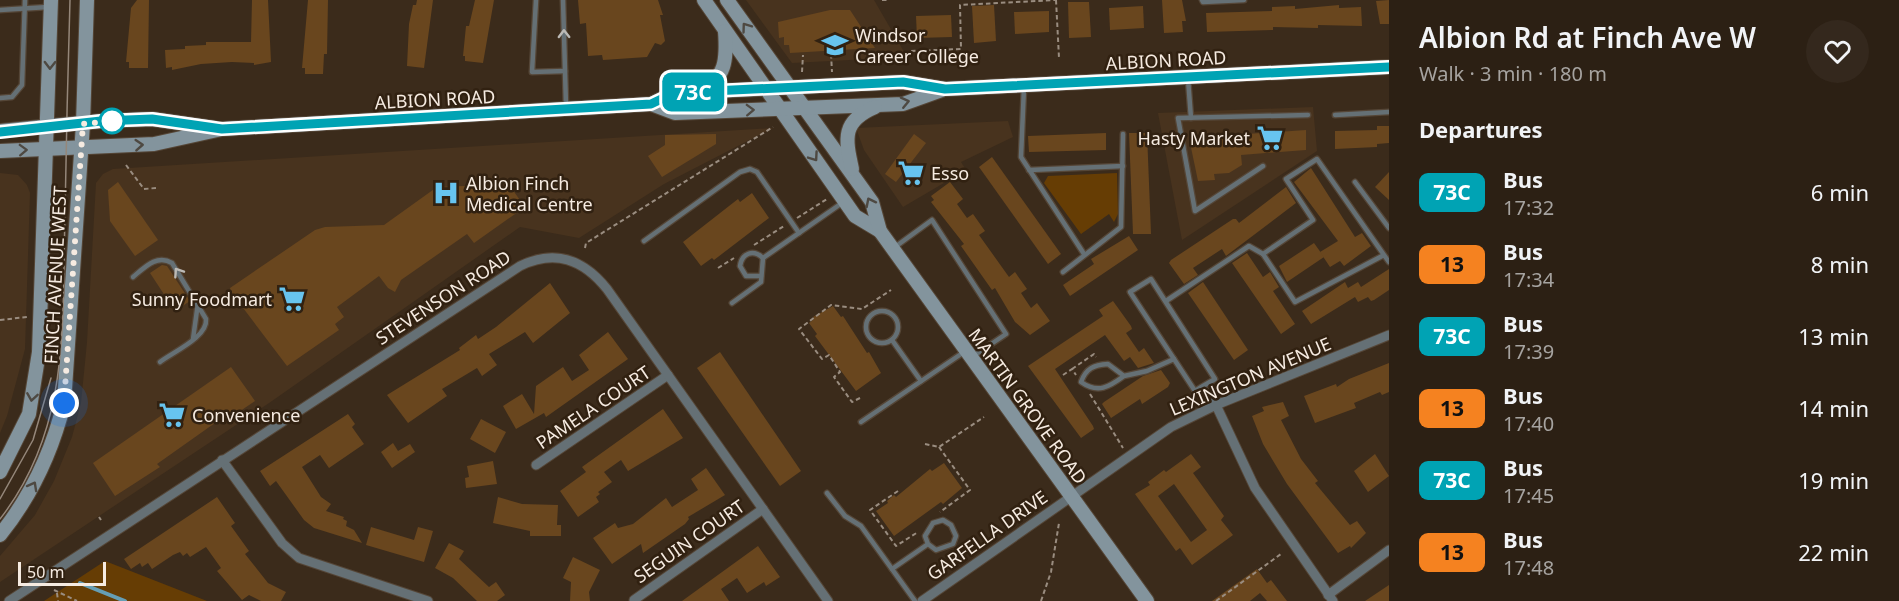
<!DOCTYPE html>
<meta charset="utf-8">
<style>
body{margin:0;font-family:"Noto Sans",sans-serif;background:#34281d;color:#f1f3f6;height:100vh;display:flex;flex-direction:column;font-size:22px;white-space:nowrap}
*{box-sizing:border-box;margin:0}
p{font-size:20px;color:#a6a3a0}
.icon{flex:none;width:33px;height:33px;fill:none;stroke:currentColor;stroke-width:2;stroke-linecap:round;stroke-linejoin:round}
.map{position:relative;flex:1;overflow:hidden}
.details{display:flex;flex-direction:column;background:#2c2014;width:510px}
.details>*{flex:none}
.badge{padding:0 12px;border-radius:9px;font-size:21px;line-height:39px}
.scale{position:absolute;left:18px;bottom:15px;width:88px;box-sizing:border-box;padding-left:6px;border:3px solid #f6ebe1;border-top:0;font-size:16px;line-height:21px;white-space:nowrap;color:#f6ebe1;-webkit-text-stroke:4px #312111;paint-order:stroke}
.you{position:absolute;width:30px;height:30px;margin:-15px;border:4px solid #fff;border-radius:50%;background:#1a73e8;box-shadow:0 0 0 9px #1a73e833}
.map>.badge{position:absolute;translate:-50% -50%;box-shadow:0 0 0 3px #fff}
h2{padding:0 30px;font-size:22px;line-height:54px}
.round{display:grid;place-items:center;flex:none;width:63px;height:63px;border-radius:32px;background:#34281d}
.overview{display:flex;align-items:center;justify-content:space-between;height:102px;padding:0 30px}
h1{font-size:28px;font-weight:600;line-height:45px}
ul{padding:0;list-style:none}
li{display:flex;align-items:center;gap:18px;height:72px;padding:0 30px}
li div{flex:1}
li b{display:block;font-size:22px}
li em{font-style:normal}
li .badge{min-width:66px;font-weight:700;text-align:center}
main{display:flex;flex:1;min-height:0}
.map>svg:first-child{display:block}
.built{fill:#48331e}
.green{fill:#663d04}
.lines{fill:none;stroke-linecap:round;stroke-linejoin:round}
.stream{stroke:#659eb5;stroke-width:4}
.building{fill:#69461e;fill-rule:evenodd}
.lane-casing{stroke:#554637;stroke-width:7}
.street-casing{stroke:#554637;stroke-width:11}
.secondary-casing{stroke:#554637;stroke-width:16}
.path{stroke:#9a8d80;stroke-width:2;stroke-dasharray:4.5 3;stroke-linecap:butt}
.lane{stroke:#657075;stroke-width:4.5}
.street{stroke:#657075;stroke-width:9}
.secondary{stroke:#83949d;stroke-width:14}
.tram{stroke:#95877a;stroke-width:1.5}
.oneway{stroke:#4e4942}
.oneway2{stroke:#bcbab6}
.line-casing{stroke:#fff;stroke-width:14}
.line{stroke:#00a3b4;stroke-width:9}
.walk{stroke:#f6ebe1;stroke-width:6;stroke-dasharray:0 10.8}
.stop-dot{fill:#fff;stroke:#00a3b4;stroke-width:3}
.labels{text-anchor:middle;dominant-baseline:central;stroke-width:5;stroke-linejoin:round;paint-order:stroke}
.poi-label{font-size:18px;fill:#f6ebe1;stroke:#312111;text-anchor:start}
.street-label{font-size:18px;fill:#f6ebe1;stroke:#312111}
</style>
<main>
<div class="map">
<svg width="1389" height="601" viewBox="0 0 1389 601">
<rect width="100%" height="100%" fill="#3b2b1b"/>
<g class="built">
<path d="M746,0H874L907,57L792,63Z"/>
<path d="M1313,107L1317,151L1182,240L1158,113Z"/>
<path d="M1008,121L1013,137L961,162L966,170L903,207L864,150L856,128Z"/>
<path d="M773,128L664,184L579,238L520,227L272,401L0,582V556L35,515L54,481L72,437L81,403L87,342L96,183L103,174L113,169Z"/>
<path d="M0,173L18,175L27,185L30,193L25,349L7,416L0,433Z"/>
</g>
<g class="green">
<path d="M1117,173L1118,214L1114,222L1109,214L1081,234L1044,183L1048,176Z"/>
<path d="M105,561L207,601H44Z"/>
</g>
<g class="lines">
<path class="stream" d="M80,583L125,601"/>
</g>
<g class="building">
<path d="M137,0H149L148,68H129V62H126L131,8Z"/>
<path d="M252,0H268L271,62L254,65V63L232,62L201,64L172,70V67L166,68L165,50L185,49V46L206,45V42H251Z"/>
<path d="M308,0H328L327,54H324L323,74H305V68H302Z"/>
<path d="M417,0H433L424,68L407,66L409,24L413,5H416Z"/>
<path d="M475,0H494L483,63L465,61V56H463L466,26H469Z"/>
<path d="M578,0H658L663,15H660L665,41L661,45L655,43L647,57L603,60L602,55L588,56L586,23L580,24Z"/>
<path d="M1162,0H1182L1186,21H1182L1183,32L1164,33Z"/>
<path d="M1389,0V24H1380L1376,1Z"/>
<path d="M1068,2H1089L1091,37L1069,38Z"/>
<path d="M994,5L996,41L974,43L972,6Z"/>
<path d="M1339,5V8L1361,7L1362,26L1318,25V28L1273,27V30L1207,32L1206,13L1272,11V7L1295,6V9Z"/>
<path d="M1143,6L1144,28L1110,30L1109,8Z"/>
<path d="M830,10H850L875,48L790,53L789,45H784V37L779,38L778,22Z"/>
<path d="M1049,11V32L1015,34L1014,12Z"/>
<path d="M951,15L952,37L917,38L916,16Z"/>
<path d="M1377,126H1389V143L1377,144V147L1335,149V131L1377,130Z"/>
<path d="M1306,130V150L1241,155L1242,165L1229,173L1214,174L1215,180L1198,181L1189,138Z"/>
<path d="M1106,133V150L1029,152L1028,136Z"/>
<path d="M1129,133H1147L1151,234H1133Z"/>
<path d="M716,134V144L662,177L648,156L665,145V135Z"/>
<path d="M914,134L926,143L896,182L885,174Z"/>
<path d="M992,157L1061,254L1048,264L979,167Z"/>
<path d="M1311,168L1355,237L1362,233L1371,246L1344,266L1340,261L1330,267L1320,252L1338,241L1294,182Z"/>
<path d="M1389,172V200L1375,187Z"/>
<path d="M118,182L158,240L135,256L110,221L108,190Z"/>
<path d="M950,182L963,199L957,204L967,218L973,214L985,231L979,235L1009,277L1015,272L1027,289L1021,293L1031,308L1037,303L1050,321L1030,335L1015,322L995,288L992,290L961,246L964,244L931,202L934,200L931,196Z"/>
<path d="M490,185V191L512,189L525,207L474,243L467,234L401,280L395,292L388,288L379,276L337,307L344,317L335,324L339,330L287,366L231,292L230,288L315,230L325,227L384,225L437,187Z"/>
<path d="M1286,187L1296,203L1226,256L1222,249L1193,268L1198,275L1184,284L1169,263L1171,260L1233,219H1236L1239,223Z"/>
<path d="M752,193L769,218L714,260L712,258L701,266L683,242L738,199L740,202Z"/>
<path d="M1129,236L1138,250L1070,296L1063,285L1094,264L1091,259Z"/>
<path d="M1314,243L1324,257L1287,282L1279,266Z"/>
<path d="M1247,253L1263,277L1270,272L1279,287L1273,291L1295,324L1281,334L1232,263Z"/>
<path d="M162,265L167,266L190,301L175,311L150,273Z"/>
<path d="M1389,269V290L1374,300L1371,301L1368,297L1358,302L1355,297L1311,324L1302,311L1345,282L1348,288L1358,282L1361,287Z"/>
<path d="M1203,282L1248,350L1234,360L1188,293Z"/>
<path d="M550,283L570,313L533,343L525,332L489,354L497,365L482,376L477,368L442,389L447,396L408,423L387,395L460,350L459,348L476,335L478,339L496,327Z"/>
<path d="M1113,301L1131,326L1132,329L1126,333L1139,352L1144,348L1154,363L1138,368L1130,357L1124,361L1105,335L1055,369L1093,426L1094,429L1081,438L1028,366L1103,316L1099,310Z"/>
<path d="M833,306L841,317L843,316L867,353L869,352L881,373L856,391L815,336L817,334L809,323L814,319L813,317Z"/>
<path d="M608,332L628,359L546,417L544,413L516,429L503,406L522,394L534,414L536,386L563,367L572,381L589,370L579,355Z"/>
<path d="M720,352L801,471L780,486L697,368Z"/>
<path d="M1389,363V392L1382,395L1380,392L1354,403L1356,408L1315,423L1304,396L1336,384L1337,387L1349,379Z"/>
<path d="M231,367L255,401L224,422L222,418L157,464L160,467L115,496L93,463Z"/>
<path d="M1161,370L1170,383L1168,387L1142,404L1140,399L1111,418L1102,404L1104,402L1143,376Z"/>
<path d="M1283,402L1289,416L1281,420L1301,459L1318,481L1315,483L1350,525L1357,521L1366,533L1351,548L1350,546L1338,553L1287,484L1263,444L1252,416L1264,411L1262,407Z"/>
<path d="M663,409L683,438L628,471L621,460L604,472L612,482L598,492L600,494L596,497L599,502L578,517L560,491L586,472L582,467Z"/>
<path d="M348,414L355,424L352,427L364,444L329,468L320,455L302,467L321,497L331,504L326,511L344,517L343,519L347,521L346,526L354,530L362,543L314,528L304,520L276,481L270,486L260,471Z"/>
<path d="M481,419L506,432L495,453L470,439Z"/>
<path d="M393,443L398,451L410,444L415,452L392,468L381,452Z"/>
<path d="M1191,454L1201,467L1193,473L1224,516L1221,520L1233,535L1192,565L1180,548L1176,551L1135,494L1150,485L1148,482L1164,470L1166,472ZM1174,484L1207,530L1191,542L1158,496Z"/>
<path d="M1375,454L1389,476L1368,492L1354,471Z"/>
<path d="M493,461L497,484L466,488L465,478L469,477L467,466Z"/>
<path d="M944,463L962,488L943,504L941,502L894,536L876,511L888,503L887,501L894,495L896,497L930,469L932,471Z"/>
<path d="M706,468L725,495L688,517L689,519L685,524L643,553L641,544L612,564L593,538L615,523L618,528L633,524L666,498L672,507L698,490L691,479Z"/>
<path d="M217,497L235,523L231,526L249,551L245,554L268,583L286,592L281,601H261L249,595L242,600L217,571L221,568L206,547L190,557L187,553L183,556L180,552L173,555L152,569L148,563L142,567L140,563L131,569L124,559Z"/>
<path d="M498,497L522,504L558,505L557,525H561V536H530V531L493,523Z"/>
<path d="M371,527L414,540L418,527L433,531L424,562L366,545Z"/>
<path d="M449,543L464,551L459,559L489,587L496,582L505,595L497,601H477L453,578L435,568Z"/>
<path d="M758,546L780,577L766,586L764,582L747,593L737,578L721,589L729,601H682Z"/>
<path d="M573,557L600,570L589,592L590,601H570L571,582L563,578Z"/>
<path d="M1257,569L1267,583L1271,580L1287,601H1267L1260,593L1250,601H1212Z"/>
<path d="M1389,585V601H1365Z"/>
</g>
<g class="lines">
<g class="lane-casing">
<g id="lane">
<path d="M536,0L532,72L565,71"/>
<path d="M563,0L566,106"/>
<path d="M1202,0L1203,2L1244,0"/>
<path d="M0,10L48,7"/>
<path d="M1188,79L1191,118"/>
<path d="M1024,87L1021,157L1084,254"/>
<path d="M0,98L12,97L22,85L25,0"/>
<path d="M1335,115L1389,112"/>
<path d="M1263,166L1195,211L1178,118L1308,115"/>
<path d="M1029,170L1123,166"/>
<path d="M1355,182L1389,228"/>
<path d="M644,241L740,172L750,169L757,172L799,233"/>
<path d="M895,247L932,220L1006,334L972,357"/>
<path d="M1384,255L1295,302L1263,254L1313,220L1286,179L1317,159L1384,255L1389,262"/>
<path d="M763,258L842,203"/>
<path d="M1063,272L1121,227L1123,134"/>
<path d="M761,276H746L740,266C742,253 753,249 763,258"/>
<path d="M133,277C145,267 157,254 172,263L206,319C208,337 173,352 160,362"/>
<path d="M1166,301L1249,246L1263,254"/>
<path d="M732,303L761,282L763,258"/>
<circle cx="882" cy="327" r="16"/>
<path d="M193,339L198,303"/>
<path d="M892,340L921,381"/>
<path d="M1124,376C1109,387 1098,394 1081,382C1086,368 1094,365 1108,364L1124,376L1147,371L1174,359"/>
<path d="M1203,386L1195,391L1130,292L1151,279L1215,379L1203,386L1216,405"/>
<path d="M861,422L964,352"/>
<path d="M827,493L845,516L861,526L915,601"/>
<path d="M892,569L928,544L936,550L953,544L956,536L951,525L943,520L933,523L925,536L928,544"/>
</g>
</g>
<g class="street-casing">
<g id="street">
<path d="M1216,405L1255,488L1333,601"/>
<path d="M222,460L282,543L299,558L428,601"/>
<path d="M536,465L668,375"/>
<path d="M1328,595L1389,550"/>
<path d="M634,600L763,509"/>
<path d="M9,601L520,266C555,249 583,259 607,289L828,601"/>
<path d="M922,601L1171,427L1216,405L1389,335"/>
</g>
</g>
<g class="secondary-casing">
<g id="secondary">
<path d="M704,0L855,216L880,231"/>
<path d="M727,0L872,202L880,231L1147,601"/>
<path d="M697,91C727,80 727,58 725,31"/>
<path d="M651,104L675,113L903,104L942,90"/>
<path d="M0,131L101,121L152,119L214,128"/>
<path d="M0,151L154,144L222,129L651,104L674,93L903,82L945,89L1389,67"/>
<path d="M852,169C845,138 842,121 875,107"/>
<path d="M0,472L29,414L39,352L51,0"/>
<path d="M0,535C32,495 52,452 64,403L83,124L87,0"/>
</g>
</g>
<g class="path">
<path d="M882,0H889"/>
<path d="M1056,0L1059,58"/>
<path d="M911,51L961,49L960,5L1055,0"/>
<path d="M831,54L832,72"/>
<path d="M802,72L803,55"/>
<path d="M126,165L144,189L156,188"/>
<path d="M797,218L827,199"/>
<path d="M754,245L784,226"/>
<path d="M585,248L586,243L773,127"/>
<path d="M718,268L734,258"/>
<path d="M0,320L27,317"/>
<path d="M1072,369L1094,354L1096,357"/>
<path d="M1063,375L1072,369L1076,375"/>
<path d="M1090,394L1123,448"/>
<path d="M860,398L852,402L834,377L840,372L829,355L822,359L799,329L831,305L862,309L891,290"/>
<path d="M925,444L939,447L984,417"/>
<path d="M939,447L970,490L940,512"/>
<path d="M898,491L870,510L896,546L918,532"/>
<path d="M99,517L101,520"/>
<path d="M54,590L77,601"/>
<path d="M57,593L58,601"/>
<path d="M1041,601L1051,572L1059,523"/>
<path d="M1216,601L1281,554"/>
</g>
<use href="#lane" class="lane"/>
<use href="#street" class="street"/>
<use href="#secondary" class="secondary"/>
<g class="tram">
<path d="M0,499L33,440L51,378"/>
<path d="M0,519C71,428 62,324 65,214C66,143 68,71 70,0"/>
</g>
</g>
<defs><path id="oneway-chevron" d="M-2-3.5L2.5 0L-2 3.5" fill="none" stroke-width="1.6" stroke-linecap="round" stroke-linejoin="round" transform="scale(1.5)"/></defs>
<g class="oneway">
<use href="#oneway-chevron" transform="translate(746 27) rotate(-126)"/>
<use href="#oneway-chevron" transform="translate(50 65) rotate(91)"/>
<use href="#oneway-chevron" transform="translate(905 102) rotate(-13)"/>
<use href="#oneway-chevron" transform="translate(750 110) rotate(-2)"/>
<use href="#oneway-chevron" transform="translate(139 145) rotate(-4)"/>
<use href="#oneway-chevron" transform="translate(23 150) rotate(-2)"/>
<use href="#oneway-chevron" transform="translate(814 157) rotate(55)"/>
<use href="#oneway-chevron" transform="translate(870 202) rotate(-117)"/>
<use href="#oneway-chevron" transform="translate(32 397) rotate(99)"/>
<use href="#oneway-chevron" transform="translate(33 486) rotate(-61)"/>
</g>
<g class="oneway2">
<use href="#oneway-chevron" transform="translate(564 34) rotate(-91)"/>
<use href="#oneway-chevron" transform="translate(178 272) rotate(-124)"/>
</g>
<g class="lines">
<g class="line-casing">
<path id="line" d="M0,132L101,121L152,119L222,129L651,104L674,93L712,91L903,82L945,89L1389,67"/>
</g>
<use href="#line" class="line"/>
<path class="walk" d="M64,403L83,124L118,120L112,121"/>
</g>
<defs>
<g id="university-bare" transform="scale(2.07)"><path d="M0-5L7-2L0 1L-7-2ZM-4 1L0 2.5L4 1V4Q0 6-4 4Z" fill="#67c4ef" stroke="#312111" stroke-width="2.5" paint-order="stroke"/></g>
<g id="supermarket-bare" transform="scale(2.07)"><path d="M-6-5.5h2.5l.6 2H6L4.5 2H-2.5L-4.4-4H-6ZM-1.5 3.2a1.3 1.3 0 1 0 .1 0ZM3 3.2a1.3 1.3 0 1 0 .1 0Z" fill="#67c4ef" stroke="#312111" stroke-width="2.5" paint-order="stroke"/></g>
<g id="hospital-bare" transform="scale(2.07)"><path d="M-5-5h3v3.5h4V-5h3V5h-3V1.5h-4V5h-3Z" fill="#67c4ef" stroke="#312111" stroke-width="2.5" paint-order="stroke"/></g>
</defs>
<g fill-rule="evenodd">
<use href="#university-bare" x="835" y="45"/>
<use href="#supermarket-bare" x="1270" y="138"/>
<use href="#supermarket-bare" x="911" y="173"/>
<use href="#hospital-bare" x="446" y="193"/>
<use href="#supermarket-bare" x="292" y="299"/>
<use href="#supermarket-bare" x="172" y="415"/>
</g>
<circle class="stop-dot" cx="112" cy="121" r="12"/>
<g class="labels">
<g class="poi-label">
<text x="855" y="35">Windsor<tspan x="855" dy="21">Career College</tspan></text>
<text x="1250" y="138" text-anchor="end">Hasty Market</text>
<text x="931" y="173">Esso</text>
<text x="466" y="183">Albion Finch<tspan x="466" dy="21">Medical Centre</tspan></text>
<text x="272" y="299" text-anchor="end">Sunny Foodmart</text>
<text x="192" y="415">Convenience</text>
</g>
<g class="street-label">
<text transform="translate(1166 60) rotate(-3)">ALBION ROAD</text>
<text transform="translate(435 99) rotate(-3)">ALBION ROAD</text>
<text transform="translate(55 275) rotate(-87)">FINCH AVENUE WEST</text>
<text transform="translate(443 297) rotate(-33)">STEVENSON ROAD</text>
<text transform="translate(1250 376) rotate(-23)">LEXINGTON AVENUE</text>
<text transform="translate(1028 406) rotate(54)">MARTIN GROVE ROAD</text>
<text transform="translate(593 407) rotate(-34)">PAMELA COURT</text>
<text transform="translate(987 535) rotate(-35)">GARFELLA DRIVE</text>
<text transform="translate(689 541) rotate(-35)">SEGUIN COURT</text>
</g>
</g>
</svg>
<div class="scale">50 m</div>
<div class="you" style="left:64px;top:403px"></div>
<b class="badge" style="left:693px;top:92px;background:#00a3b4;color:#fff">73C</b>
</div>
<section class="details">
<div class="overview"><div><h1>Albion Rd at Finch Ave W</h1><p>Walk · 3 min · 180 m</p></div><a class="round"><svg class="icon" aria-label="heart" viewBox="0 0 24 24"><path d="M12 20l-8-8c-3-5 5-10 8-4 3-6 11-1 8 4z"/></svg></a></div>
<h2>Departures</h2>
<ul>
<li><span class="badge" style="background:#00a3b4;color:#fff">73C</span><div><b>Bus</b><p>17:32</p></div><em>6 min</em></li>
<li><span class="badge" style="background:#f58220;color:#111">13</span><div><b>Bus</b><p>17:34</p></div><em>8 min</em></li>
<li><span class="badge" style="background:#00a3b4;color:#fff">73C</span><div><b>Bus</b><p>17:39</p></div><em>13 min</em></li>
<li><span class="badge" style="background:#f58220;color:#111">13</span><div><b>Bus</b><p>17:40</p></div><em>14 min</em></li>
<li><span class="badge" style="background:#00a3b4;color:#fff">73C</span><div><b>Bus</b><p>17:45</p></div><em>19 min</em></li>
<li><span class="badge" style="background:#f58220;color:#111">13</span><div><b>Bus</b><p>17:48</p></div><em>22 min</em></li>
</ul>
</section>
</main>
